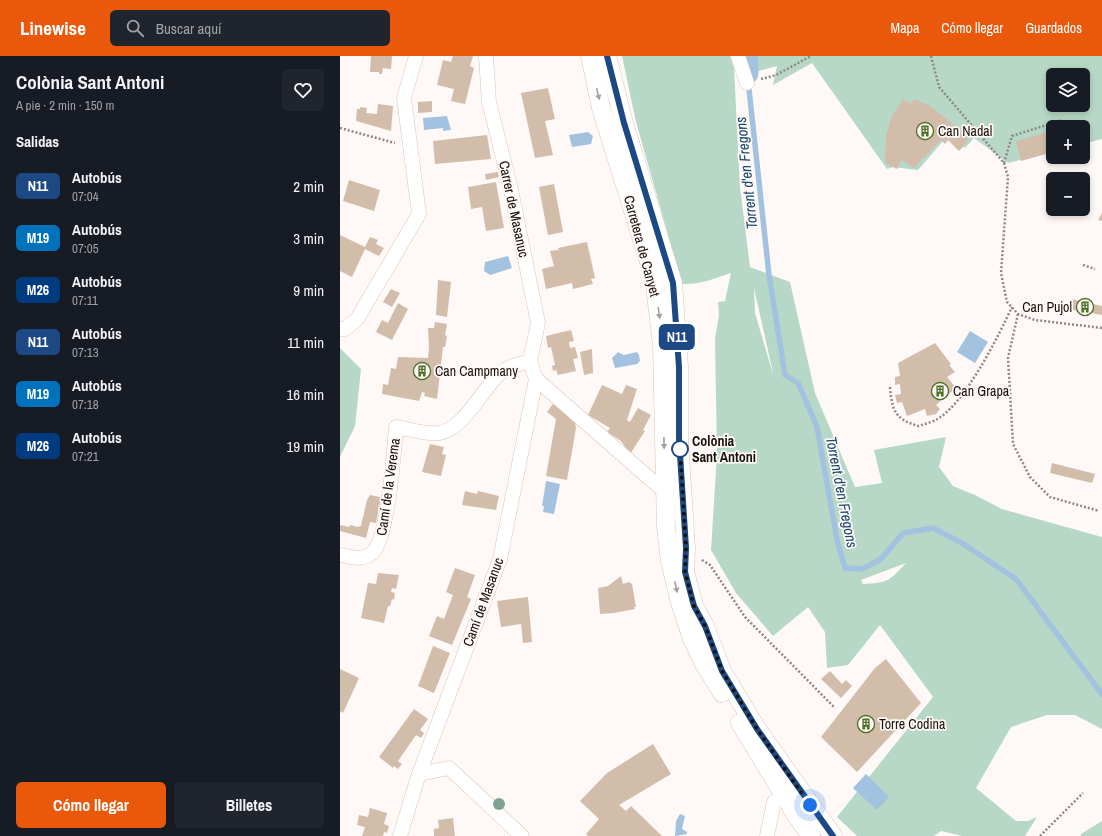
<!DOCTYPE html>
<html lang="es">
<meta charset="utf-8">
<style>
body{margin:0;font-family:"Archivo Narrow",sans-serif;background:#20242c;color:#f1f3f6;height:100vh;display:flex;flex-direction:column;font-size:15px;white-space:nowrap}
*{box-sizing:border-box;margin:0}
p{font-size:13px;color:#9ea1a6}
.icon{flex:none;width:22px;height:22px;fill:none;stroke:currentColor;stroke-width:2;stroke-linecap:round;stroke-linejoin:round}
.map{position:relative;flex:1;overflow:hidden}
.side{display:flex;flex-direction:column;background:#171b24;width:340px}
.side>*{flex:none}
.badge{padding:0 8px;border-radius:6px;font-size:14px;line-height:26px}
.buttons{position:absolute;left:706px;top:12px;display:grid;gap:8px}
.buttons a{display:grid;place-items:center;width:44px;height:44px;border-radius:6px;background:#171b24;box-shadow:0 2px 6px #0003;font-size:20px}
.you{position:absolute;width:20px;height:20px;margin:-10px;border:3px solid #fff;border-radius:50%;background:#1a73e8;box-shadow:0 0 0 6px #1a73e833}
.map>.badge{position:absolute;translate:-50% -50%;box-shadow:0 0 0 2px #fff}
h2{padding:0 16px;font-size:15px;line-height:36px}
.round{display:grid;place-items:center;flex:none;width:42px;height:42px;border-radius:6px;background:#20242c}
.summary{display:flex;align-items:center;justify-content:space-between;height:68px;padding:0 16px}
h1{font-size:19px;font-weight:700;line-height:30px}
.action{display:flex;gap:8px;margin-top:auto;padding:8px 16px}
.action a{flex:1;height:46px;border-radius:6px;background:#ea580c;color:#fff;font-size:16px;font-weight:700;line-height:46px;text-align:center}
.action a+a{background:#20242c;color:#f1f3f6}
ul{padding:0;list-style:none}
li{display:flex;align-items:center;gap:12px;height:52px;padding:0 16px}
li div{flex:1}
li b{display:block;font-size:15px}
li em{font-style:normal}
li .badge{min-width:44px;font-weight:700;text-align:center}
header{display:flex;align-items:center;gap:24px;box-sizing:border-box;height:56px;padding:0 20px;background:#ea580c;color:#fff}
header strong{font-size:19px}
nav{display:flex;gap:22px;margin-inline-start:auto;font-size:14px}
.search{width:280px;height:36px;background:#20242c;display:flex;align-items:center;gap:10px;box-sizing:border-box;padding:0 14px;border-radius:6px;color:#9ea1a6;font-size:15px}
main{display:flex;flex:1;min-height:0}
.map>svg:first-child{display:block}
.green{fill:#b7d8c6;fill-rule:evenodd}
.water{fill:#a2c2df}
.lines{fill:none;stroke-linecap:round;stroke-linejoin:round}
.stream{stroke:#a2c2df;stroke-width:5.5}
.canal{stroke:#a2c2df;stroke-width:19}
.building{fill:#d2bdab}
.minor-casing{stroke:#dac5b3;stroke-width:15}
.tertiary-casing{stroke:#dac5b3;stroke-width:19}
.path{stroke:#8e8884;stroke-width:2.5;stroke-dasharray:2 2;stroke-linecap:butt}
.minor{stroke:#fff;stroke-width:14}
.tertiary{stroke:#fff;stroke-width:18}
.tree{fill:#80a391}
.oneway{fill:#a3a09d}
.line-casing{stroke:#fff;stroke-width:9}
.line{stroke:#1c4883;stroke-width:6}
.walk{stroke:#18110b;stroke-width:4;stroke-dasharray:0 7.2}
.stop-dot{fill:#fff;stroke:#1c4883;stroke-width:2}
.labels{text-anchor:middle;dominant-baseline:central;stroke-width:3.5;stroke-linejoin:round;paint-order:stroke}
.poi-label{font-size:14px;fill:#18110b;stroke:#fef9f6;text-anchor:start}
.street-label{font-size:14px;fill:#18110b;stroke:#fef9f6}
.stop-label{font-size:14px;font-weight:bold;fill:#18110b;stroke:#fef9f6;text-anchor:start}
.water-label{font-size:15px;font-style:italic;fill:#16486e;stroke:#fef9f6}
</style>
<header>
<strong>Linewise</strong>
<div class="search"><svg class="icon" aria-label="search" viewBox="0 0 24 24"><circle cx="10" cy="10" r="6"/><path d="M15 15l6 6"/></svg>Buscar aquí</div>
<nav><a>Mapa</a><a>Cómo llegar</a><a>Guardados</a></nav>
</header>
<main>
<section class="side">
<div class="summary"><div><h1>Colònia Sant Antoni</h1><p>A pie · 2 min · 150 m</p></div><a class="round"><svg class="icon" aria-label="heart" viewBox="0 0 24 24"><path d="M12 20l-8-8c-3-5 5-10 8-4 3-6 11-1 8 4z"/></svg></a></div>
<h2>Salidas</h2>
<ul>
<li><span class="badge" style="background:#1c4883;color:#fff">N11</span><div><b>Autobús</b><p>07:04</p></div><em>2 min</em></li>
<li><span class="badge" style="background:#0072bc;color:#fff">M19</span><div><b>Autobús</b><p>07:05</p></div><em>3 min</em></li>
<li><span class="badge" style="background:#003b80;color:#fff">M26</span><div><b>Autobús</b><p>07:11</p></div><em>9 min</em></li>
<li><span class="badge" style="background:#1c4883;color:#fff">N11</span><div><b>Autobús</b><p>07:13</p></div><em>11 min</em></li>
<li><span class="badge" style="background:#0072bc;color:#fff">M19</span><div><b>Autobús</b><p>07:18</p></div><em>16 min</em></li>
<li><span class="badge" style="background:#003b80;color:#fff">M26</span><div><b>Autobús</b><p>07:21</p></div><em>19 min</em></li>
</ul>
<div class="action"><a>Cómo llegar</a><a>Billetes</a></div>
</section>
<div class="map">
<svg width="762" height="780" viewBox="0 0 762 780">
<rect width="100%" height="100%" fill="#fef9f6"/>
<g class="green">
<path d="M282,0H390L394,12L400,131L410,211L450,226L475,337L515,431L542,427L534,394L606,381L599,411L613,430L635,439L662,453L762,481V673L735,659H707L671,671L636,732L676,765H688L697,761L685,780H622L601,775L594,780H517L497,761L593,641L540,569L508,609L487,612L485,576L468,551L433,580L396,537L371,494L377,399L375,283L379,259L378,246L385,245L391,217C372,223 364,228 342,228L296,66ZM414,232L433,317V318L415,257ZM566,507C549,525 548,527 523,528L521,524Z"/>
<path d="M412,0H762V83L743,88V71H713V96L668,107L634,82L625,92L610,77L578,114L553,111L547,113L472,7L433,29L437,10L415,16ZM713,19H743V49H713Z"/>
<path d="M0,292L21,313L15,370L0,401Z"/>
<path d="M762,765V780H741V778Z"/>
</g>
<g class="water">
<path d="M107,60L111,74L103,75V72L84,74L83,62Z"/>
<path d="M248,76L253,80L251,88L232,91L229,79Z"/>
<path d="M168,200L172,212L150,219L144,215L145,206Z"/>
<path d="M630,275L648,286L635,307L617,296Z"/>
<path d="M278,296L284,299L297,296L299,299L300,305L297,308L275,312L272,302Z"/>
<path d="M206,425L220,428L214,458L203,456L204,450H202Z"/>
<path d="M526,718L549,741L537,754L513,732Z"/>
<path d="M340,758L345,760L342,773L347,776V778L335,780L336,765Z"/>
</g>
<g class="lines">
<path class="stream" d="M409,33L429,219L445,319L458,327L477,371L497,484L505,512L522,513L541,503L563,477L593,472L622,487L676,523L762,638"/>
<path class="canal" d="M408,0L409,18"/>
</g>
<g class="building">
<path d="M31,0H52L51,13L43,12L42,18H39V16H30Z"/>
<path d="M113,0H133L130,10L134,12L125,48L111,45L114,33L97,29L103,4L111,6Z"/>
<path d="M208,32L215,63L205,65L213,99L195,102L181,37Z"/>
<path d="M563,43L571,48L574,43L589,49L629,81L623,91L619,95L608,84L605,88L601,84L574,112L562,104L557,113L545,107L546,79L552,60Z"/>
<path d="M92,45V56L78,57V46Z"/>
<path d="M38,48L53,50L51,75L16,65L17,53H20V51L27,52L26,57L37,58Z"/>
<path d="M744,67L750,87L743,88V71L732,70Z"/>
<path d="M713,75V96L681,105L676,85Z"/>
<path d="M147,79L151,103L95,108L93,85Z"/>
<path d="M158,116L159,121L146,124L145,118Z"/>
<path d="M9,124L40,134L34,155L3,145Z"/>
<path d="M156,126L164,172L146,175L142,151L131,153L128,131Z"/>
<path d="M214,128L223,176L208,179L199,131Z"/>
<path d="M762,157V165L758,164Z"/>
<path d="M0,179L25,191L30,181L38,184L36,188L44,192L39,200L25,193L12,221L0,215Z"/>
<path d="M247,186L255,222L251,223L253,228L233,233L232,227L206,233L202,213L214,210L210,195L219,194L218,192Z"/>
<path d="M98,224L111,226L107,261L96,259Z"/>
<path d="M51,233L60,237L52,251L43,246Z"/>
<path d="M731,243L762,250V259L728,253Z"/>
<path d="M58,247L68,253L52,284L36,276L42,264L48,267Z"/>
<path d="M95,266L107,268L105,279L107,280L105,291H103L97,343L84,340L85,337L82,336L79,345L42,338L43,328L48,329L51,312L56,313L58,301L88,302L89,292L88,272H94Z"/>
<path d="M231,274L234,285L229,286L230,292L235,291L238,302L233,303L236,315L218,319L216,314L213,315L212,310L215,309L211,291L208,292L206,280Z"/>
<path d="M595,287L611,308L609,309L615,316L607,321L616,332L596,349L600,353L596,358L587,360L585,353L567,360L562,346L557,347L555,339L561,338L560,328L555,329V321L560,320L558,307Z"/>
<path d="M252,293L253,317L244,319L240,296Z"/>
<path d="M262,329L282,338L286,329L297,333L287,364L290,366L298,352L311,359L303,374L305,375L290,398L281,385L267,376L270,372L248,359Z"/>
<path d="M213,348L224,357L225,355L235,366L236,372L227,424L206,420L216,363L207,356Z"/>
<path d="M90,388L104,391L102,398L106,399L101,420L82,416Z"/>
<path d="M712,407L755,418L752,427L710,417Z"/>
<path d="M125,435L137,438L138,435L159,440L156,454L122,449Z"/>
<path d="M30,439L40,441V446L36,467L30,466L26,482L0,475V469L9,471L10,469L17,471L21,470L27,444Z"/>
<path d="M115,512L135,519L127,541L131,543L112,589L89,580L97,560L104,563L113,539L106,536Z"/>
<path d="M38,517L59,519L56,533L52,532L51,536L55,537L54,544L52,543L50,550H48L44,567L21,562L28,527L36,528Z"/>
<path d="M281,520L283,528L289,526L292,528L296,551H294L295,553L274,557L260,558L258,532L268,530Z"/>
<path d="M188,541L192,586L183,587L181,568L161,571L157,545Z"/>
<path d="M93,590L110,597L94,637L78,630Z"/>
<path d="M546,603L581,647L517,716L481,681L535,612Z"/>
<path d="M0,613L19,622L3,657L0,655Z"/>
<path d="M490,615L502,628L506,624L512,630L501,642L481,623Z"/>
<path d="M74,653L88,663L80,674L84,677L81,682L76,679L58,705L62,708L58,713L54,710L53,712L39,701Z"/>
<path d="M313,688L331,718L279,749L286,755L291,750L322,780H248L246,778L259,763L240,745L267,717Z"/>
<path d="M30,752L47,757L44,768L49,770L47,777L44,776L43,780H22L25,771L17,769L19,759L28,761Z"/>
<path d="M113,762L115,780H94V773L99,772L98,764Z"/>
</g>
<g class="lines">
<g class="minor-casing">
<g id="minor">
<path d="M398,0L407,27"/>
<path d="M0,273H5L17,263L79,158L64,42L76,0"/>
<path d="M196,323L325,436"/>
<path d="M0,499C11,501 23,505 32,497C48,484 54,395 56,371C68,373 88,379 99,377C123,374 142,334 159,318C168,310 179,308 190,305"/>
<path d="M79,718L109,712L182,780"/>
<path d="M60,780L79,718L160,503L196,323L190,305L198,267L170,129L149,46L146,0"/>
<path d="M427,780L434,746L444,739"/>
</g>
</g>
<g class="tertiary-casing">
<g id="tertiary">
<path d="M250,0L261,52L314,222L322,288L326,471L330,505L339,543L351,580L363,606L382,637"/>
<path d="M267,0L284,67L333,227L339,311V383L346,492L345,516L354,550L365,570L382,615L417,673L493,780"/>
<path d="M400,667L456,759L471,780"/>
</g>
</g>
<g class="path">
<path d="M591,0L599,31L664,107L668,121L661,217L667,246L678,258L695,264L762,272"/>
<path d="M421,23L436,19L471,0"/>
<path d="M0,72L55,87"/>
<path d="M664,107L672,80L722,64"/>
<path d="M743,209L755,213"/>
<path d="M678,258L668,302L673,388L690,421L710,441L759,455"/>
<path d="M550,331C552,355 555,363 578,370C585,368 593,366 599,362C626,345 658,281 672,251"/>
<path d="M362,504L370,509L405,561L495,652"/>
<path d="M700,780L743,737"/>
</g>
<use href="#minor" class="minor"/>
<use href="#tertiary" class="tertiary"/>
</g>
<circle class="tree" cx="159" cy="748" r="6"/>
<defs><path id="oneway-solid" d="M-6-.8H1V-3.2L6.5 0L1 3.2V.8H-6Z"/></defs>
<g class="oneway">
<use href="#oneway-solid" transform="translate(258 38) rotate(77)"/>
<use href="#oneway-solid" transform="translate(319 257) rotate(82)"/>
<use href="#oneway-solid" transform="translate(324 387) rotate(89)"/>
<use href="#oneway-solid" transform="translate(336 531) rotate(77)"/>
</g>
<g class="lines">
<g class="line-casing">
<path id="line" d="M267,0L284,67L333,227L339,311V383L346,492L345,516L354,550L365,570L382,615L417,673L493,780"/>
</g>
<use href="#line" class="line"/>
<path class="walk" d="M340,393L346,492L345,516L354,550L365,570L382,615L417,673L470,749"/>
</g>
<defs>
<g id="building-ring" transform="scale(0.9)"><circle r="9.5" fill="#fef9f6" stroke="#4e6f26" stroke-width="1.5"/><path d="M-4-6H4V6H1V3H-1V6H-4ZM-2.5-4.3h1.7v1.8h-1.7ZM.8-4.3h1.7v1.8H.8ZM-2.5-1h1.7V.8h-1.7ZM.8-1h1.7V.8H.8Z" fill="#4e6f26"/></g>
</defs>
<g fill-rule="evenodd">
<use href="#building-ring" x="585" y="75"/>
<use href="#building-ring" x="745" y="251"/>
<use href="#building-ring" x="82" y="315"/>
<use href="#building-ring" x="600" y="335"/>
<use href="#building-ring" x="526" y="668"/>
</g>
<circle class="stop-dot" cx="340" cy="393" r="8"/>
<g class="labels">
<g class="poi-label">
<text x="598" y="75">Can Nadal</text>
<text x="732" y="251" text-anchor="end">Can Pujol</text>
<text x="95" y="315">Can Campmany</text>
<text x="613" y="335">Can Grapa</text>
<text x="539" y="668">Torre Codina</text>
</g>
<g class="street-label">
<text transform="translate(174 153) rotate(78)">Carrer de Masanuc</text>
<text transform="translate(302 190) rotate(75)">Carretera de Canyet</text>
<text transform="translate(48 431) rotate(-82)">Camí de la Verema</text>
<text transform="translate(143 546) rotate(-70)">Camí de Masanuc</text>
</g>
<g class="stop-label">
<text x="352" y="385">Colònia<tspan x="352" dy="16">Sant Antoni</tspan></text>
</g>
<g class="water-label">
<text transform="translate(406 117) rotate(-96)">Torrent d'en Fregons</text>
<text transform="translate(502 436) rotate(79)">Torrent d'en Fregons</text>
</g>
</g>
</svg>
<div class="buttons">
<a><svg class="icon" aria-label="layers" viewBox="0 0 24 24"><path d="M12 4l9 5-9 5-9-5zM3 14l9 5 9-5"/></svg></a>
<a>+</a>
<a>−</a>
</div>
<div class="you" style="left:470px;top:749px"></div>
<b class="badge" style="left:337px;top:281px;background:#1c4883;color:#fff">N11</b>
</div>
</main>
